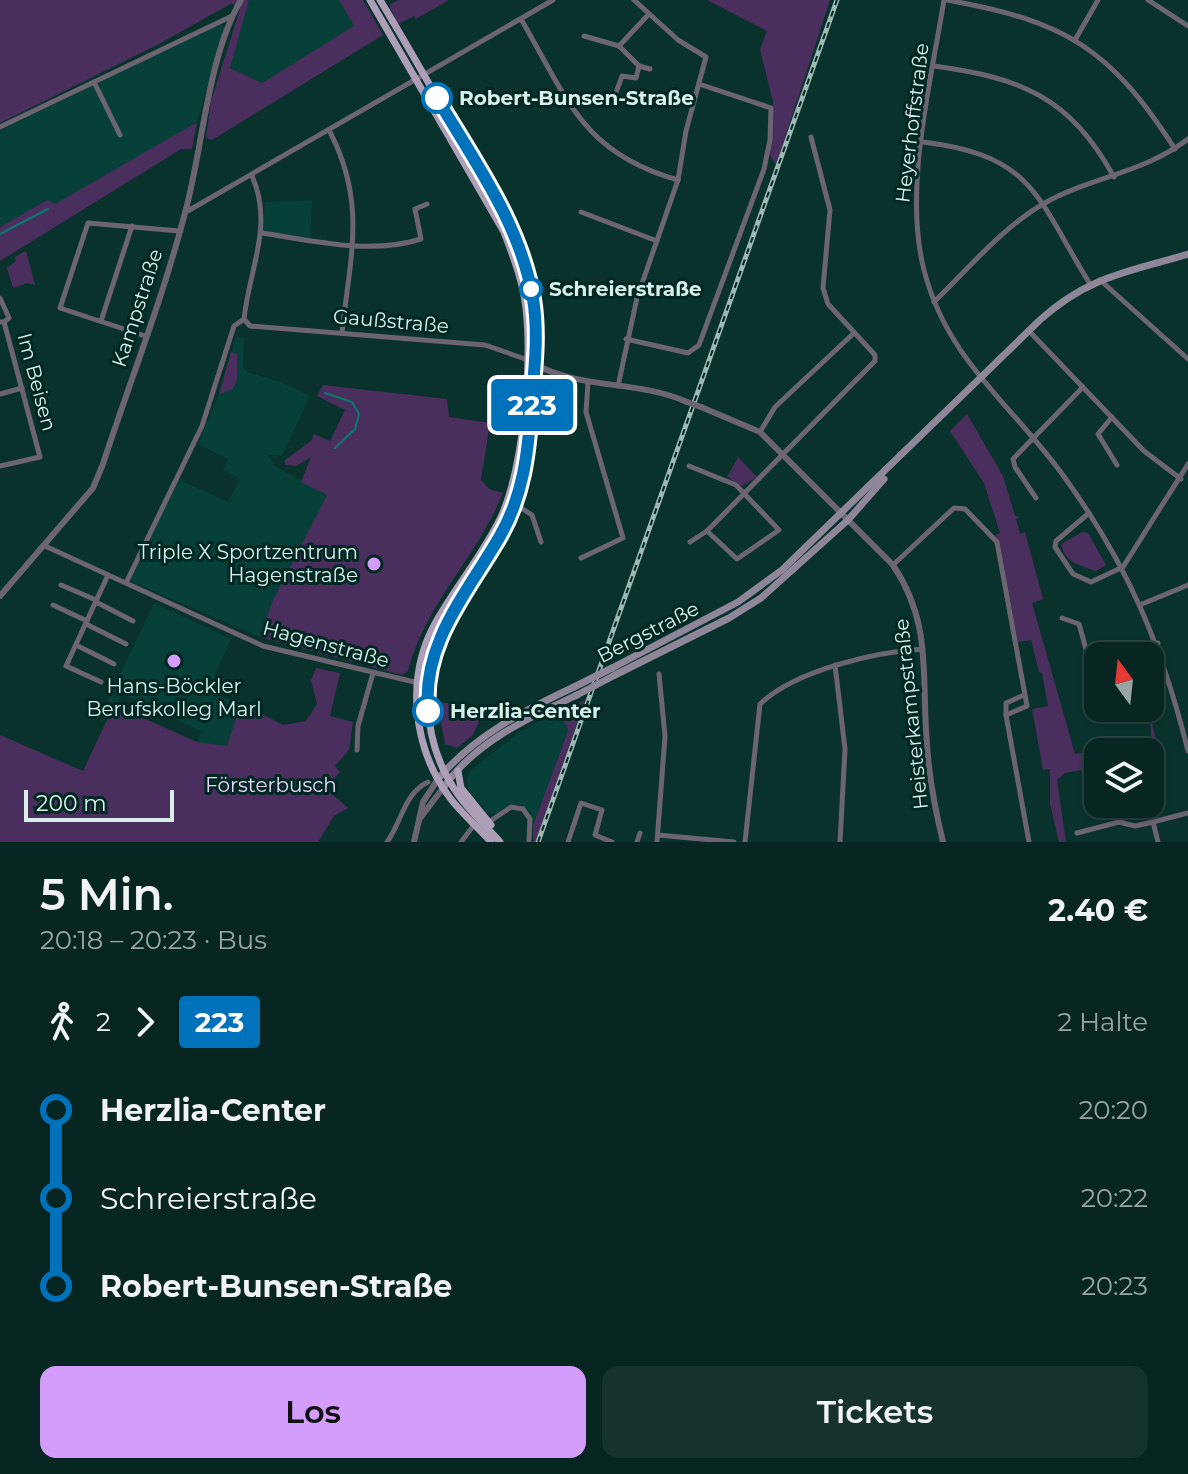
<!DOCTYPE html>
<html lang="de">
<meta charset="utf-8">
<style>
body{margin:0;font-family:Montserrat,sans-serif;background:#15322e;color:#f1f3f6;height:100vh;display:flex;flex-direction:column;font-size:30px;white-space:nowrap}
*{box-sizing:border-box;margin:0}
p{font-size:26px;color:#98a5a5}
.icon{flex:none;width:44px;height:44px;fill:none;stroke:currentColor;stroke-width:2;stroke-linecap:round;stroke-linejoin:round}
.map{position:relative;height:842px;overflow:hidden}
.details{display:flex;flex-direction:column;background:#072621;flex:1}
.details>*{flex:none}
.badge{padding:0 16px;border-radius:6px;font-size:28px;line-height:52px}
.needle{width:52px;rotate:345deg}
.buttons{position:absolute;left:1084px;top:642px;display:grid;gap:16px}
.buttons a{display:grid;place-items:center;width:80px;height:80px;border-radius:16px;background:#072621;box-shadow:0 2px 6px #0004,0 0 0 2px #28433f;font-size:40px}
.scale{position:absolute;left:24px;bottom:20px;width:150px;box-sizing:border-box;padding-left:8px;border:4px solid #daefea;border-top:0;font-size:22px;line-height:28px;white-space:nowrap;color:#daefea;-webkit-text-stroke:6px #002823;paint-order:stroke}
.map>.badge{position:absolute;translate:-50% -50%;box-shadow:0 0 0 4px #fff}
.legs{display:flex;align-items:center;gap:12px;height:88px;padding:0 40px;font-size:26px}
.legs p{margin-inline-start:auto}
.head{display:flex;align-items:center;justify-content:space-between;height:136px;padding:0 40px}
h1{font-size:44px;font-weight:600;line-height:60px}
.button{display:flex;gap:16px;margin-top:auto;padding:16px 40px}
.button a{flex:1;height:92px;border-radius:16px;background:#d49cfb;color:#111;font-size:32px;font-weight:600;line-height:92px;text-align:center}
.button a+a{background:#15322e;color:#f1f3f6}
ul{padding:0 40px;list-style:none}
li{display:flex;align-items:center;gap:28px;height:88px;font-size:30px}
li i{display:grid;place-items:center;width:12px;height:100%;margin:0 10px;background:currentColor}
li i::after{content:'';width:20px;height:20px;margin:-10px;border:6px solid;border-radius:50%;background:#072621}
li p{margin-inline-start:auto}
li:first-child i{background:linear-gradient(#0000 50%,currentColor 0)}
li:last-child i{background:linear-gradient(currentColor 50%,#0000 0)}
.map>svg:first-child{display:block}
.built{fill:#073f39}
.green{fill:#4a2e5d}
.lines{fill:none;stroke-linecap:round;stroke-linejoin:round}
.stream{stroke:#067b6e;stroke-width:2}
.minor{stroke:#6c6571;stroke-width:5}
.tertiary{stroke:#6c6571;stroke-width:6}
.secondary{stroke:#908699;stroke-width:7}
.primary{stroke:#ad9fb8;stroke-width:7}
.rail-casing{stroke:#9eb9b3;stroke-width:5}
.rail{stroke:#002823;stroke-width:2;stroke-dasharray:6;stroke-linecap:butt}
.tertiary-bridge{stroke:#6c6571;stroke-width:6}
.secondary-bridge{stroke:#908699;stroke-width:7}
.line-1-casing{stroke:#fff;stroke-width:18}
.line-1{stroke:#0072bc;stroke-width:12}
.stop-1-dot{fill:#fff;stroke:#0072bc;stroke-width:4}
.poi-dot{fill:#d49cfb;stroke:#002823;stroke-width:3}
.labels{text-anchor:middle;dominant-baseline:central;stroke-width:6;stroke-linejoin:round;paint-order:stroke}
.stop-label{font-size:20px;font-weight:bold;fill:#daefea;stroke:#002823;text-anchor:start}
.street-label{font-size:20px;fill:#daefea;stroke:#002823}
.poi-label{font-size:20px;fill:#daefea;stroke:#002823;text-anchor:end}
.park-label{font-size:20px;fill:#ebd8fa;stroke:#002823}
</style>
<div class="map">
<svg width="1188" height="842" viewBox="0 0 1188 842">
<rect width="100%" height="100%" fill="#09322c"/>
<g class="built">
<path d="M249,0H339L355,26L262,83L230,68Z"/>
<path d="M216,24L225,26L197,122L55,205L47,200L0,227V131Z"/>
<path d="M312,200L310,240L262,233L265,202Z"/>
<path d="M236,337L244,338L243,366L247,372L281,382L310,396L282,456L268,455L275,466L327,495L273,600L260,637L130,581L178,479L228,502L240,479L223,470L228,459L198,444L219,394Z"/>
<path d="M154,603L231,639L212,682L218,695L243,705L227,747L197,742L201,731L122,694L116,706L107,702Z"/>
<path d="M574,704L561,713L568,729L533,826L530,812L521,804H509L495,815L488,813L469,790L467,779L470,771L519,732Z"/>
</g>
<g class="green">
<path d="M0,0H249L230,68L262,83L354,26L339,0H363L383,35L212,140L206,138L211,101L240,9L232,3L159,44L0,123Z"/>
<path d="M398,0H449L416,19L414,16L398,24L389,5Z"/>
<path d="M707,0H830L776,165L770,155L773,102L760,50L767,31Z"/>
<path d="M197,122L192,149H181L0,261V227L47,200L55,204Z"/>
<path d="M26,251L35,285L27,283L13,288L7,268L16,261L15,257Z"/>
<path d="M231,352L237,354V380L233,389L219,394Z"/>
<path d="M323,385L447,399L449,417L490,423L481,480L489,489L503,493C478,556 425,604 408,671L402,675L260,637L273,600L327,495L301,482L311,457L296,466L285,465V460L311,441L314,434L330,441L345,410L317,396Z"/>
<path d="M967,414L1003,476L1015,516L1020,517L1016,519L1020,534L1025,532L1043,599L1032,603L1075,754L1097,750L1118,738L1151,737L1150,715L1156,740L1126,745L1118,752H1098V804H1114L1108,815L1093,819L1081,770L1065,773L1057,780L1066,842H1059L1050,804V769L1043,770L1032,709L1048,706L1042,673L1039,672L1031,640L1018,642L1000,544L995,535L1000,533L984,483L950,431Z"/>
<path d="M526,419C523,457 519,490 502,526C478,577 440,616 427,673L422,672L435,628L511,499Z"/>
<path d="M738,457L757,477L742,486L727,477Z"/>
<path d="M1082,532L1088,533L1106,565L1096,571C1079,565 1066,564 1061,544Z"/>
<path d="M316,668L340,673L330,716L353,722L349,750L335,766L340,772L326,789L348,808L334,816L318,842H0V735L83,771L114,705L197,742L227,746L241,703L283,725L306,721L317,704L311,680Z"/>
<path d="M585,700L536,842H533V826L568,730L560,713Z"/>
<path d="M437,702L485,708L473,735L457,748L445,744Z"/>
</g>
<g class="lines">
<g class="stream">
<path d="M0,234L48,209"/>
<path d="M325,393L352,402L359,414L355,429L335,448"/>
</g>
<g class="minor">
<path d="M944,0C931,82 903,188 924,270C947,361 1013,405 1065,478C1128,565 1162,646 1188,751"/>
<path d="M947,0C1065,21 1110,48 1175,149"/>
<path d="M1148,0L1188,26"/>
<path d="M521,19C567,98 582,153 678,180"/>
<path d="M584,36L619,46L648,15"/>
<path d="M1075,40L1098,0"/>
<path d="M619,46L639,66L650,69"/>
<path d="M934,66C1021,78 1069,96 1114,177"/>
<path d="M94,82L120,135"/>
<path d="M614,98L622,76L636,78L639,66"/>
<path d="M0,127L232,16"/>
<path d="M330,132C367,204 350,256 342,333"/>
<path d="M923,142C1035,156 1036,197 1090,284"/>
<path d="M186,212L553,0"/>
<path d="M581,212L657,241"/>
<path d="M262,233C314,241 370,255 421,239L415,209L427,204"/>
<path d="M1100,280L1188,359"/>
<path d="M0,298L9,318L4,322"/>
<path d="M934,302C968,269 1002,228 1043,204C1090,177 1144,173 1188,139"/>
<path d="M244,319L250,326L485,345L528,360"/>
<path d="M101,321L132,226"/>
<path d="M0,322H4L40,457L0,466"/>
<path d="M1029,331L1144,451L1181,479"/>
<path d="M145,336L60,308L88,223L179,231"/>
<path d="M626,339L688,353L699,345L764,169L770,140L771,108L699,84"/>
<path d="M618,386L637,298L678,180L686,131L706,57L678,40L634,0"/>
<path d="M0,394L22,388"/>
<path d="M1112,417L1098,434L1117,465"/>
<path d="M760,432L775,407L854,333"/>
<path d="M689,466L736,485L779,530L737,559L707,531"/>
<path d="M1036,498L1015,467L1013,459L1083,387"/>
<path d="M515,504L532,515L541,542"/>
<path d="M1089,513L1056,541L1055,547L1073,574L1091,582L1123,567L1188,464"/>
<path d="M690,542L707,531L875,361V355L828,304L823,288L830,210L811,137"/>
<path d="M45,546L263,646L427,685"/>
<path d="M581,558L623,538L586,412L588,383"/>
<path d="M893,565L954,508L965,509L997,542L1027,706L1006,715L1029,842"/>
<path d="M126,583L202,426L234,326L244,319C249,270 274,225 252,176"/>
<path d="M61,585L96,600"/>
<path d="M96,602L133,621"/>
<path d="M1142,604L1188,585"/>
<path d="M53,605L87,621"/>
<path d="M1062,618L1079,624L1089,660L1098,659"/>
<path d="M86,624L126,644"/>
<path d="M76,645L114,664"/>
<path d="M1118,656L1158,643"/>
<path d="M1089,660L1097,712"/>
<path d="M835,665L845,749L840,842"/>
<path d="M101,682L66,666L108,575"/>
<path d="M1006,715V703L1024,695"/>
<path d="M357,750L358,726L373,673"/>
<path d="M489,822L511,807L523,809L530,819L529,842"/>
<path d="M1077,833L1119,822L1135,826L1153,822"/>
<path d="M658,835L734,842"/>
<path d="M387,842C401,824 404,793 428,782"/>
<path d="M461,842L474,825"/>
<path d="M568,842L581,803L602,810L595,835L612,842"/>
<path d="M637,842L640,833"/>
<path d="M657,842L665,736L659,674"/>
<path d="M745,842L760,704C796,670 875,652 923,649"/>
<path d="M1158,842L1153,822L1188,813"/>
</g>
<g class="tertiary">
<path d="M534,364C582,390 638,380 687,402"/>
<path d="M701,407L760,432L893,565C933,625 921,676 927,744C929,778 935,809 943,842"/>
<path d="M0,596L93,488L103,464C130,381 163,298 185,213C203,148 207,58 241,0"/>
<path d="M421,817L443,788"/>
<path d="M414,842L423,802L438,779"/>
</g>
<g class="secondary">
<path d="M612,668L738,602L782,570L1041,319C1089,276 1129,272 1188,254"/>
<path d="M615,675L729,618L761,598L848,520L884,479"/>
<path d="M438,779C474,736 523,711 574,687"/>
<path d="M443,788C475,742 528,718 577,695"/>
</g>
<g class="primary">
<path d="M370,0L504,232C513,256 523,281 526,308C532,363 524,466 501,517C484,553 457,585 437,620C405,675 412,747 450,798C462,814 478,827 491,842"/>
<path d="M380,0C406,43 431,87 456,131C487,185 524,238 533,301C542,357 533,470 508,521C493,554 468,582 451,614C423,666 419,730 450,782C463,805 483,823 500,842"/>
<path d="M458,771L461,788L491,825"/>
</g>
<g class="rail-casing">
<path id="rail" d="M538,842L837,0"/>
</g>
<use href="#rail" class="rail"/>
<path class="tertiary-bridge" d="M687,402L701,407"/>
<g class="secondary-bridge">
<path d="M574,687L612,668"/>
<path d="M577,695L615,675"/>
</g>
</g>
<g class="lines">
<g class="line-1-casing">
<path id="line-1" d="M428,711C422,642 468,592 500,536C523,496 528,453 531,408C534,372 539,335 533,299C521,225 474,161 437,98"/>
</g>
<use href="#line-1" class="line-1"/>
</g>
<g class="stop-1-dot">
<circle cx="437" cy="98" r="14"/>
<circle cx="531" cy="289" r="10"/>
<circle cx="428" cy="711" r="14"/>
</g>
<g class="poi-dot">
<circle cx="374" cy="564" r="8"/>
<circle cx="174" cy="661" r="8"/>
</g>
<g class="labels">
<g class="stop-label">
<text x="459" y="98">Robert-Bunsen-Straße</text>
<text x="549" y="289">Schreierstraße</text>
<text x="450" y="711">Herzlia-Center</text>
</g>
<g class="street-label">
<text transform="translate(912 123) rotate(-83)">Heyerhoffstraße</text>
<text transform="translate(137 308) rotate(-72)">Kampstraße</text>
<text transform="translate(391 321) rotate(5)">Gaußstraße</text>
<text transform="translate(37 382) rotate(75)">Im Beisen</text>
<text transform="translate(648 632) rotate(-27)">Bergstraße</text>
<text transform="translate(326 644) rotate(15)">Hagenstraße</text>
<text transform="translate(911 714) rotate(-96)">Heisterkampstraße</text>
</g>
<g class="poi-label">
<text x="358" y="552">Triple X Sportzentrum<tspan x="358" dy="23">Hagenstraße</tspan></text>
<text x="174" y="686" text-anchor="middle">Hans-Böckler<tspan x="174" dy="23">Berufskolleg Marl</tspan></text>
</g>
<g class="park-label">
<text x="271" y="785">Försterbusch</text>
</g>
</g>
</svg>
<div class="buttons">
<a><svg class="needle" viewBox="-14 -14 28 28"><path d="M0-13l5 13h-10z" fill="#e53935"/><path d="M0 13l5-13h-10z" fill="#98a5a5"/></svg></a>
<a><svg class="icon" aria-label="layers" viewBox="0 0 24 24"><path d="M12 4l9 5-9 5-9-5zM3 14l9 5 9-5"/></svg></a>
</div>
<div class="scale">200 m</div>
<b class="badge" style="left:532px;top:405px;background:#0072bc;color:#fff">223</b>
</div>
<section class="details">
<div class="head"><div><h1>5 Min.</h1><p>20:18 – 20:23 · Bus</p></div><b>2.40 €</b></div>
<div class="legs"><svg class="icon" aria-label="walk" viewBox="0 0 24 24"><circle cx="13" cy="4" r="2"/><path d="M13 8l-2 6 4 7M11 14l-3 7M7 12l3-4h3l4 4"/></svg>2<svg class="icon" aria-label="forward" viewBox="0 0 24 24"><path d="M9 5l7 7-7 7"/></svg><b class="badge" style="background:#0072bc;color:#fff">223</b><p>2 Halte</p></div>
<ul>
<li><i style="color:#0072bc"></i><b>Herzlia-Center</b><p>20:20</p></li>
<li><i style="color:#0072bc"></i><span>Schreierstraße</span><p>20:22</p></li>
<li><i style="color:#0072bc"></i><b>Robert-Bunsen-Straße</b><p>20:23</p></li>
</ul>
<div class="button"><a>Los</a><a>Tickets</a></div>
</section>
